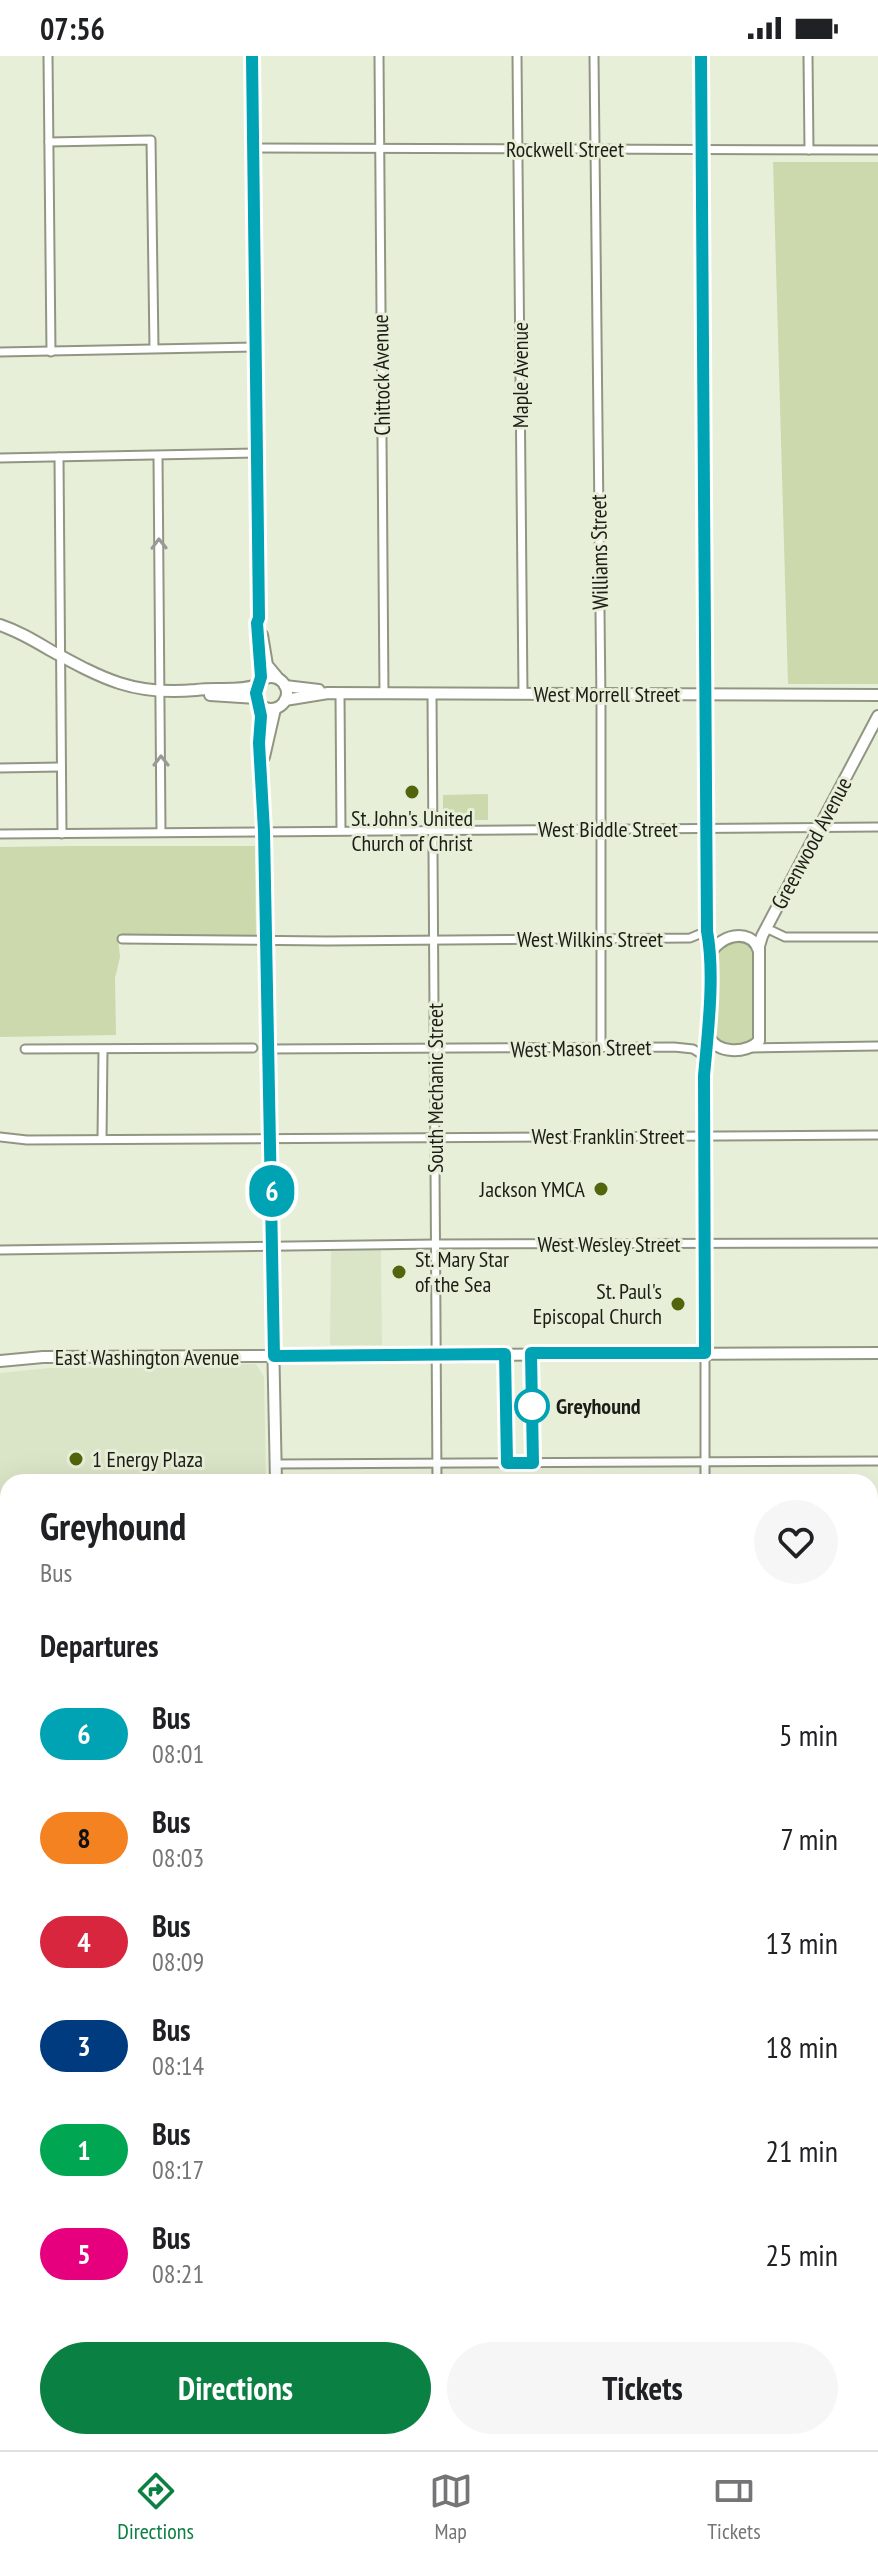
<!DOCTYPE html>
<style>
body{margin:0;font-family:"PT Sans Narrow",sans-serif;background:#f6f6f6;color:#202124;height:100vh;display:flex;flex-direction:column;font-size:30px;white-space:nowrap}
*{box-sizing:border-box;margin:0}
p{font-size:26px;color:#757577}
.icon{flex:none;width:44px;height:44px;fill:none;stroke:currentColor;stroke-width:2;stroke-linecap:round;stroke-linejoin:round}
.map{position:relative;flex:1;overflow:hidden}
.drawer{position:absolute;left:0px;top:1418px;width:878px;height:976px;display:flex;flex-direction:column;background:#fff;border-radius:24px 24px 0 0;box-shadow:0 8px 32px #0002}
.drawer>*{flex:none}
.badge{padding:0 16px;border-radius:26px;font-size:28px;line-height:52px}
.map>.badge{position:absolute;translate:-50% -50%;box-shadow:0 0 0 4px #fff}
h2{padding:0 40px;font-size:30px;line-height:72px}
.round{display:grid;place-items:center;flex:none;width:84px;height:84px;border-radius:42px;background:#f6f6f6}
.overview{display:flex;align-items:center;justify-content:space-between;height:136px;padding:0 40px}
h1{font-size:38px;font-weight:700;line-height:60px}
.button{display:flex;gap:16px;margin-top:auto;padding:16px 40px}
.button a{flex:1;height:92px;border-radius:48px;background:#0b8043;color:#fff;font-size:32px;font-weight:700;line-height:92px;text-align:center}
.button a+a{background:#f6f6f6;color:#202124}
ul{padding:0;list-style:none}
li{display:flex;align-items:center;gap:24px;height:104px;padding:0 40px}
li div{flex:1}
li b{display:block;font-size:30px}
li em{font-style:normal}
li .badge{min-width:88px;font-weight:700;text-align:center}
.status{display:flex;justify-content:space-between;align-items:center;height:56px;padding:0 40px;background:#fff;direction:ltr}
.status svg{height:22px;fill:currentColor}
.tab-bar{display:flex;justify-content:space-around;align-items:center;height:112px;border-top:2px solid #e0e0e0;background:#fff;font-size:22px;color:#757577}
.tab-bar a{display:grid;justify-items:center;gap:4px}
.tab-bar .on{color:#0b8043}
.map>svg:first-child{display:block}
.built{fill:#dae4c6}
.green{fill:#cbd9ac}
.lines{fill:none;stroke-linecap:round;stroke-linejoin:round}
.street-casing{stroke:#909682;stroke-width:11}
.secondary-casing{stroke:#909682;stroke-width:14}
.primary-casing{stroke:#65743c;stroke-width:15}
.street{stroke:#fff;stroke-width:7}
.secondary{stroke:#fff;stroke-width:10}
.primary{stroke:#bbc896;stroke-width:11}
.rail-casing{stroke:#64695c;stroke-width:5}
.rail{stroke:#e8efd9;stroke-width:2;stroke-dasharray:6;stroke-linecap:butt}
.oneway{stroke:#989a96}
.line-casing{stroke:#fff;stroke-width:18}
.line{stroke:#00a3b4;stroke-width:12}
.poi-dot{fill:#52640c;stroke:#e8efd9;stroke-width:3}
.stop-dot{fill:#fff;stroke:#00a3b4;stroke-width:4}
.labels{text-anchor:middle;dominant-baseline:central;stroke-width:6;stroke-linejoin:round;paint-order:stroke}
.street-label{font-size:22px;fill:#1b1e16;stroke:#e8efd9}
.poi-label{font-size:22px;fill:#1b1e16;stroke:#e8efd9;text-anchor:end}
.stop-label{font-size:22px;font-weight:bold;fill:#1b1e16;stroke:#e8efd9;text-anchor:start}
</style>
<div class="status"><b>07:56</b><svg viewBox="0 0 49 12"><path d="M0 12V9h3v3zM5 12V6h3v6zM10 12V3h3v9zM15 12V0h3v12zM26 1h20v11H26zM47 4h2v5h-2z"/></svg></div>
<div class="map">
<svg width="878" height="2394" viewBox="0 0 878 2394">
<rect width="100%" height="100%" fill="#e8efd9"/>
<g class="built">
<path d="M381,1194L382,1289H330L331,1195Z"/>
<path d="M256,1308L264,1321L266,1426H8V1491H0V1317L49,1312Z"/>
<rect x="870" y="1649" width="8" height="88"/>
<path d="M870,1927L878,1929V2055H870Z"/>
</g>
<g class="green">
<path d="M773,106H878V628H788Z"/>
<path d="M488,738V764H443V739Z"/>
<path d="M73,790H255L256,880L118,882L120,901L115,922L116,979L0,981V791Z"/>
<path d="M725,882L756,887L758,987L723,993L709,974V905Z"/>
</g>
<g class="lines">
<g class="street-casing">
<g id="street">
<path d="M48,0L51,296"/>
<path d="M379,0L384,638"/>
<path d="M517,0L523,638"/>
<path d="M594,0L601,647V992"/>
<path d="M701,0L707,875L711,895"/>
<path d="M808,0L809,94"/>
<path d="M49,86L151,84L154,292"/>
<path d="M252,92L878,94"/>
<path d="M0,296L255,291"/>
<path d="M158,400L161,776"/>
<path d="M59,401L62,778"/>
<path d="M0,402L256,397"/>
<path d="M340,638L341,774"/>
<path d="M432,638L437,1426"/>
<path d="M0,712L61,711"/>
<path d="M0,778L878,771"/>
<path d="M766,872L785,881H878"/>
<path d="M122,883L327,885L690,882L707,875"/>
<path d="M752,992L878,990"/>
<path d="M25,993L253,992"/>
<path d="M268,993L674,991L693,993L706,1001"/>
<path d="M0,1081L27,1084L878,1079"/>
<path d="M102,1083L103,994"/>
<path d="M0,1194L437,1188L878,1187"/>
<path d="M705,1297V1426"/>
<path d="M277,1408L878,1405"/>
<path d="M870,1519H878"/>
<path d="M0,1536H8"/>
<path d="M870,1634H878"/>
<path d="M0,1839L8,1837"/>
<path d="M870,1853H878"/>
<path d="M0,1953L8,1951"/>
<path d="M870,2020H878"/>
<path d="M0,2065L8,2063"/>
<path d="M875,2104L878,2259"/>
<path d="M0,2125L8,2158"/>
<path d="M0,2177L8,2175"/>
<path d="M0,2291L8,2289"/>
<path d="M68,2386L70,2394"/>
<path d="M710,2386V2394"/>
<path d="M822,2386V2394"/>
</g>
</g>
<g class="secondary-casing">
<g id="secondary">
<path d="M252,0L259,562L257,567L260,625"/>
<path d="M0,569C18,575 33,584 50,594C103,623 134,640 196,634C217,631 237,636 258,629"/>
<path d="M262,579L267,609L277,621"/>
<circle cx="271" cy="637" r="16"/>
<path d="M285,630L319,634"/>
<path d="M210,639L257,642"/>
<path d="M285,644L328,637L878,639"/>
<path d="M260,648L276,1426"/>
<path d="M264,701L275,653"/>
<path d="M709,980C716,998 746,998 759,985V890L762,880L878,660"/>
<path d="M705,1297L704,1020L709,984V901C717,879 751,870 759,895"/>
<path d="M0,1305L43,1301L878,1297"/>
<path d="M137,2394H641"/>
<path d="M856,2394H878"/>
</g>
</g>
<g class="primary-casing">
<g id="primary">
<path d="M0,1579L8,1583"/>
<path d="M0,1610L8,1608"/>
<path d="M0,1692L8,1722"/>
<path d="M870,1744H878"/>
<path d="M180,2386L182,2394"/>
</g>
</g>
<use href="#street" class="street"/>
<use href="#secondary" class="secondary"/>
<use href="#primary" class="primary"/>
<g class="rail-casing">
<g id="rail">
<path d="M0,1595L8,1598"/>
<path d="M870,1920L878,1923"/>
<path d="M564,2386L565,2394"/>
</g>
</g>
<use href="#rail" class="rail"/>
</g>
<defs><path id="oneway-chevron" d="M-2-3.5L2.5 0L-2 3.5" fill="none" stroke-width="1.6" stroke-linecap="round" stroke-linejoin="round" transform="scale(2)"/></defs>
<g class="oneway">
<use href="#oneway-chevron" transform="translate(159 488) rotate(-91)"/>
<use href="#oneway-chevron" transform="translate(161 705) rotate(-90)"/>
</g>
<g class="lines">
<g class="line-casing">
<path id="line" d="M252,0L259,562L257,567L261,621L256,637L261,660L259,687L264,775L274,1300L505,1298L507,1407H533L531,1297H705L704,1020C708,975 715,918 707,875L701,0"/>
</g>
<use href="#line" class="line"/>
</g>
<g class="poi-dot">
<circle cx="412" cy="736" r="8"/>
<circle cx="601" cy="1133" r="8"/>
<circle cx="399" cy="1216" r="8"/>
<circle cx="678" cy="1248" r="8"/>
<circle cx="76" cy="1403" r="8"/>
</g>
<circle class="stop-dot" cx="532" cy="1350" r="16"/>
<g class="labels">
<g class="street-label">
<text x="565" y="93">Rockwell Street</text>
<text transform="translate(381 319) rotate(-91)">Chittock Avenue</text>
<text transform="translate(520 319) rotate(-90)">Maple Avenue</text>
<text transform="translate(599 496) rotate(-91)">Williams Street</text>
<text x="607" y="638">West Morrell Street</text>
<text x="608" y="773">West Biddle Street</text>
<text transform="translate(811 787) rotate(-62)">Greenwood Avenue</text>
<text x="590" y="883">West Wilkins Street</text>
<text transform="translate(581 992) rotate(-1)">West Mason Street</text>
<text transform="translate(435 1032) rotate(-90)">South Mechanic Street</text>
<text x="608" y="1080">West Franklin Street</text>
<text x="609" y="1188">West Wesley Street</text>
<text x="147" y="1301">East Washington Avenue</text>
</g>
<g class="poi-label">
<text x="412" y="762" text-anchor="middle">St. John's United<tspan x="412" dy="25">Church of Christ</tspan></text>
<text x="585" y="1133">Jackson YMCA</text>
<text x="415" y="1203" text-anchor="start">St. Mary Star<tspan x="415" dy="25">of the Sea</tspan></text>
<text x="662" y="1235">St. Paul's<tspan x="662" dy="25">Episcopal Church</tspan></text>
<text x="92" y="1403" text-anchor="start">1 Energy Plaza</text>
</g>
<g class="stop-label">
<text x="556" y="1350">Greyhound</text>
</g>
</g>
</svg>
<b class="badge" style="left:272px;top:1135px;background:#00a3b4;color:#fff">6</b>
<section class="drawer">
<div class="overview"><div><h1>Greyhound</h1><p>Bus</p></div><a class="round"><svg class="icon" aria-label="heart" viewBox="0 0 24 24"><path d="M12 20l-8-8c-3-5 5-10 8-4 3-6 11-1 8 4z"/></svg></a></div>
<h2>Departures</h2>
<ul>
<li><span class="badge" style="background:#00a3b4;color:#fff">6</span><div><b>Bus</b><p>08:01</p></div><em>5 min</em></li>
<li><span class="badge" style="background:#f58220;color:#111">8</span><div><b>Bus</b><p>08:03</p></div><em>7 min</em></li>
<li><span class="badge" style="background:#d7263d;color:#fff">4</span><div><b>Bus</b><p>08:09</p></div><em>13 min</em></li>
<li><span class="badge" style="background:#003b80;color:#fff">3</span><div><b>Bus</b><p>08:14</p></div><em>18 min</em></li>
<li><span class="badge" style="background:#00a651;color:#fff">1</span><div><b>Bus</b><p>08:17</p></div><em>21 min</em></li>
<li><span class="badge" style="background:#e6007e;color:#fff">5</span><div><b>Bus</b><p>08:21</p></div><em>25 min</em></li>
</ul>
<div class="button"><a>Directions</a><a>Tickets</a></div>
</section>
</div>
<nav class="tab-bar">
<a class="on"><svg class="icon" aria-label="directions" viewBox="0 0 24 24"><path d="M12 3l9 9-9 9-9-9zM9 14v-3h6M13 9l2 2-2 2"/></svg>Directions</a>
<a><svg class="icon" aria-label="map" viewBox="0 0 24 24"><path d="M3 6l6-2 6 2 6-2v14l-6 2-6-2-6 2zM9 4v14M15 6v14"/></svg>Map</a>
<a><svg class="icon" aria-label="tickets" viewBox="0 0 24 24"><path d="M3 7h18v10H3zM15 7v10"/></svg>Tickets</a>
</nav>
